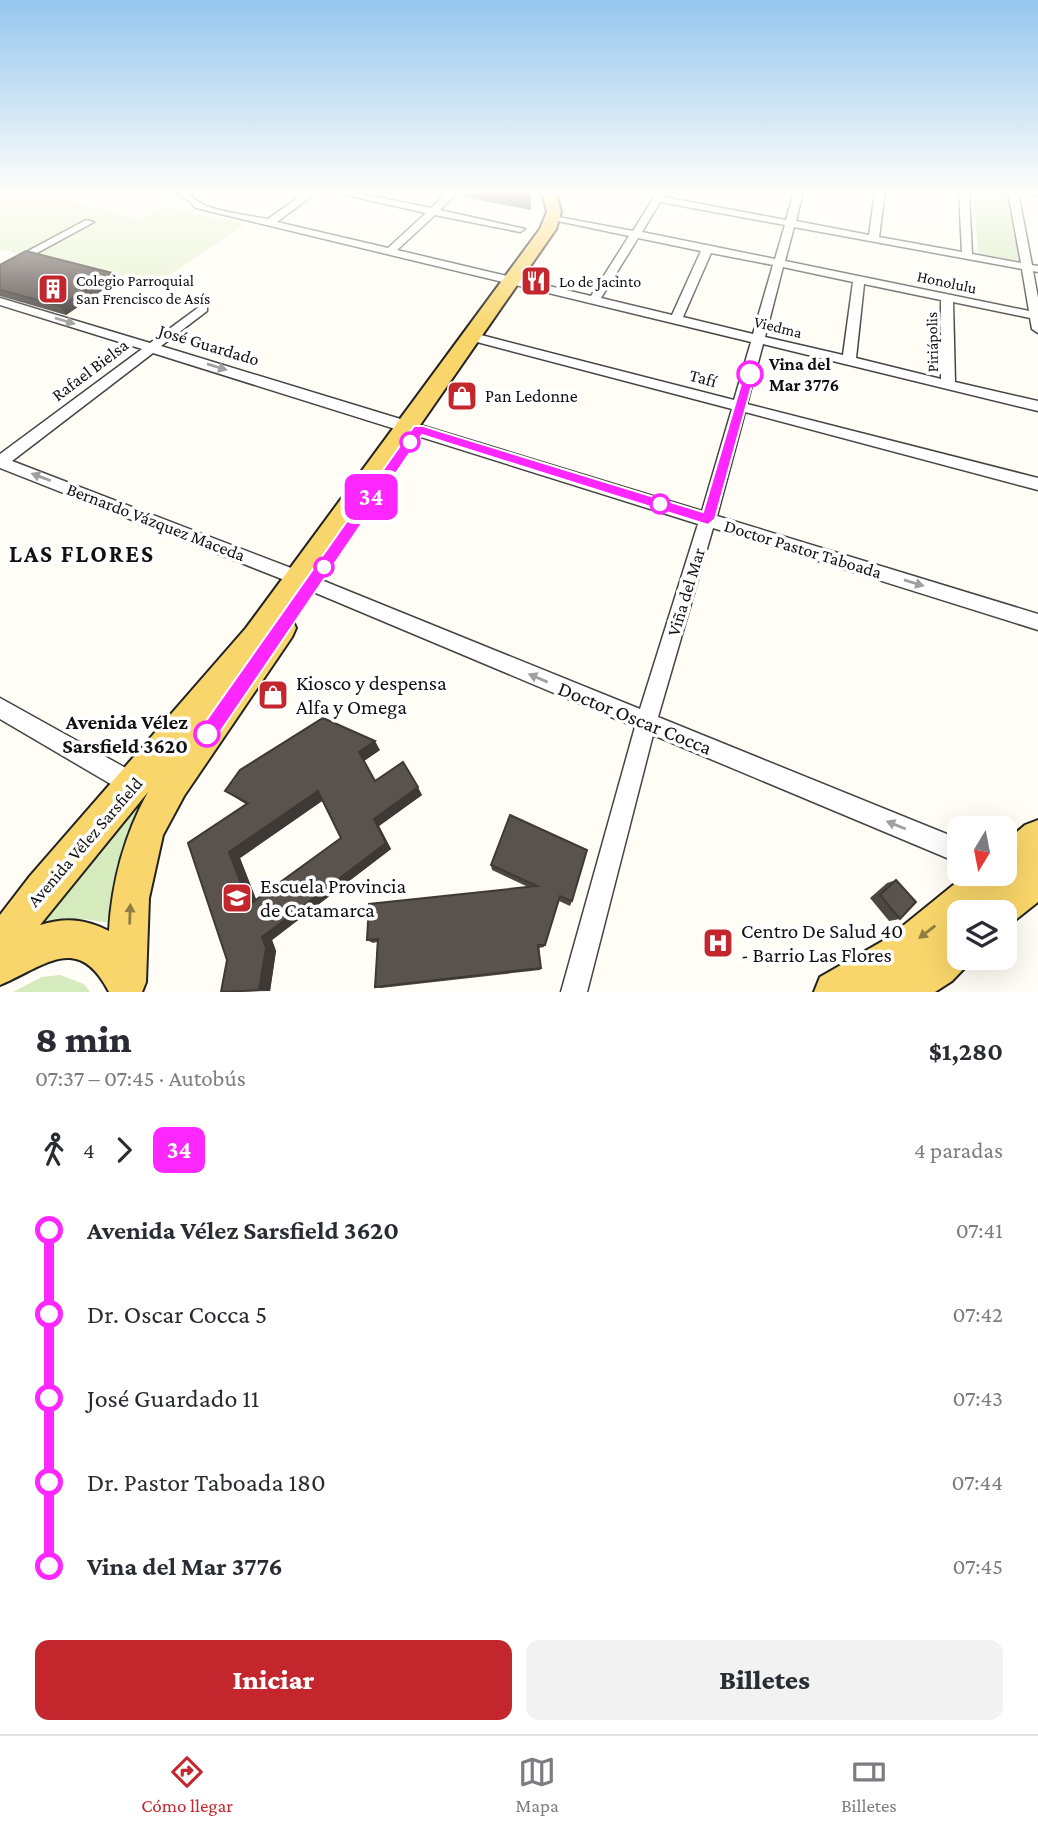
<!DOCTYPE html>
<html lang="es">
<meta charset="utf-8">
<style>
body{margin:0;font-family:"Crimson Pro",serif;background:#f2f2f3;color:#2b2b33;height:100vh;display:flex;flex-direction:column;font-size:26px;white-space:nowrap}
*{box-sizing:border-box;margin:0}
p{font-size:23px;color:#7c7c81}
.icon{flex:none;width:38px;height:38px;fill:none;stroke:currentColor;stroke-width:2;stroke-linecap:round;stroke-linejoin:round}
.map{position:relative;height:992px;overflow:hidden}
.panel{display:flex;flex-direction:column;background:#fff;flex:1}
.panel>*{flex:none}
.badge{padding:0 14px;border-radius:10px;font-size:24px;line-height:46px}
.needle{width:46px;rotate:190deg}
.fabs{position:absolute;left:947px;top:816px;display:grid;gap:14px}
.fabs a{display:grid;place-items:center;width:70px;height:70px;border-radius:14px;background:#fff;box-shadow:0 7px 28px #0002;font-size:35px}
.map>.badge{position:absolute;translate:-50% -50%;box-shadow:0 0 0 4px #fff}
.legs{display:flex;align-items:center;gap:10px;height:77px;padding:0 35px;font-size:23px}
.legs p{margin-inline-start:auto}
.headline{display:flex;align-items:center;justify-content:space-between;height:119px;padding:0 35px}
h1{font-size:38px;font-weight:800;line-height:52px}
.cta{display:flex;gap:14px;margin-top:auto;padding:14px 35px}
.cta a{flex:1;height:80px;border-radius:14px;background:#c4262e;color:#fff;font-size:28px;font-weight:800;line-height:80px;text-align:center}
.cta a+a{background:#f2f2f3;color:#2b2b33}
ul{padding:0 35px;list-style:none}
li{display:flex;align-items:center;gap:24px;height:84px;font-size:26px}
li i{display:grid;place-items:center;width:10px;height:100%;margin:0 9px;background:currentColor}
li i::after{content:'';width:18px;height:18px;margin:-9px;border:5px solid;border-radius:50%;background:#fff}
li p{margin-inline-start:auto}
li:first-child i{background:linear-gradient(#0000 50%,currentColor 0)}
li:last-child i{background:linear-gradient(currentColor 50%,#0000 0)}
.tab-bar{display:flex;justify-content:space-around;align-items:center;height:98px;border-top:2px solid #e1e1e2;background:#fff;font-size:19px;color:#7c7c81}
.tab-bar a{display:grid;justify-items:center;gap:4px}
.tab-bar .selected{color:#c4262e}
.map>svg:first-child{display:block}
.green{fill:#d5ebbd}
.pitch{fill:#e6f2cf}
.lines{fill:none;stroke-linecap:round;stroke-linejoin:round}
.street-casing{stroke:#444;stroke-width:3}
.primary-casing{stroke:#222;stroke-width:4}
.street{fill:#fff;fill-rule:evenodd}
.primary{fill:#f9d66b;fill-rule:evenodd}
.wall{fill:#4d4742;fill-rule:evenodd}
.shaded-wall{fill:#3f3936}
.building{fill:#5a524d;stroke:#3f3936;stroke-width:2;fill-rule:evenodd}
.oneway{fill:#a0a0a0}
.oneway2{fill:#917d42}
.line-1{fill:#fe27ff;stroke:#fff;stroke-width:2}
.stop-1-dot{fill:#fff;stroke:#fe27ff;stroke-width:3.5}
.labels{text-anchor:middle;dominant-baseline:central;stroke-width:7;stroke-linejoin:round;paint-order:stroke}
.far-poi-label{font-size:16px;fill:#111;stroke:#fff;text-anchor:start}
.far-street-label{font-size:16px;fill:#111;stroke:#fff}
.street-label{font-size:18px;fill:#111;stroke:#fff}
.stop-label{font-size:18px;font-weight:bold;fill:#111;stroke:#fff;text-anchor:start}
.poi-label{font-size:18px;fill:#111;stroke:#fff;text-anchor:start}
.near-poi-label{font-size:21px;fill:#111;stroke:#fff;text-anchor:start}
.near-street-label{font-size:21px;fill:#111;stroke:#fff}
.near-stop-label{font-size:21px;font-weight:bold;fill:#111;stroke:#fff;text-anchor:end}
.district-label{font-size:24px;font-weight:bold;letter-spacing:2px;fill:#111;stroke:#fff}
</style>
<div class="map">
<svg width="1038" height="992" viewBox="0 0 1038 992">
<rect width="100%" height="100%" fill="#fffdf5"/>
<g class="green">
<path d="M974,192H1008L1019,261L978,253Z"/>
<path d="M217,702L117,883L109,923L84,919L37,926Z"/>
<path d="M60,975L84,984L90,992H13L42,977Z"/>
</g>
<path class="pitch" d="M0,192H89L71,202L141,220L165,206L244,225L148,289L0,249Z"/>
<g class="lines">
<g class="street-casing">
<g id="street">
<path d="M172,192C191,192 187,195 202,204C214,211 252,216 268,219L306,192H317L277,222L388,248L426,213L332,192H352L431,208L448,192H458L440,210L525,229L520,232L435,215L397,250L591,296L629,236L558,221V217L633,231L657,192H666L663,197L786,220L794,192H803L796,221L869,235L875,192H885L879,237L962,252L959,192H969L972,254L1021,263L1008,192H1018L1032,265L1038,266V272L1033,271L1038,298V333L1032,329L1030,318L953,302L955,382L1038,401V411L763,344L747,404L1038,478V490L745,412L717,516L1038,614V630L713,528L658,717L959,839V863L653,735L587,992H561L635,727L292,583L0,468V454L142,349L0,305V298L150,343L199,307H207V311L161,346L702,511L732,409L477,342L475,339L481,335L734,400L751,342L196,208L188,200ZM660,202L785,225L775,259L642,232ZM794,227L1022,269L1029,311L785,261ZM638,238L701,251L672,315L601,298ZM711,253L773,265L753,334L683,317ZM783,267L853,282L843,355L765,337ZM864,284L941,300V379L856,358ZM153,353L698,524L640,709L304,573L12,461Z"/>
<path d="M1030,192H1038V196L1031,194Z"/>
<path d="M86,220L94,222L0,273V266Z"/>
<path d="M0,698L142,777L145,785L142,793L134,796L126,793L0,719Z"/>
</g>
</g>
<g class="primary-casing">
<g id="primary">
<path d="M542,192H556L561,212L556,229L287,617L292,619L296,628L292,637L184,796L163,835L149,898L146,982L142,992H109C78,932 45,966 0,985V915L30,876L246,628L540,229L547,212ZM148,792C124,836 112,881 109,931C85,919 66,917 40,925Z"/>
<path d="M1038,820V902L1004,929V912H959V957H975L952,981L935,992H814L820,977L888,938L968,873H1004V843L1025,825Z"/>
</g>
</g>
<use href="#street" class="street"/>
<use href="#primary" class="primary"/>
</g>
<g class="wall">
<path d="M463,192H531V210L463,197Z"/>
<path d="M0,265L112,273L116,281L66,315L0,296Z"/>
<path d="M380,750L364,761L375,781L422,795L379,826L391,849L272,940L276,951L270,991L221,992L227,960L247,805L225,791ZM322,801L341,838L256,900L240,858Z"/>
<path d="M491,865L572,901L570,906L559,901L544,947L539,948L541,968L540,970L381,988L375,987L377,942L373,943L367,940L528,887L492,870Z"/>
<path d="M896,880L900,919L889,921L870,898L887,883Z"/>
</g>
<g class="shaded-wall">
<path d="M112,273L116,281L66,315L60,306Z"/>
<path d="M375,741L380,750L364,761L380,790L359,752Z"/>
<path d="M418,787L422,795L379,826L391,849L272,940L276,951L270,991L259,990L262,937L374,819Z"/>
<path d="M318,791L325,799L240,858L260,909L249,905L229,852Z"/>
</g>
<g class="building">
<path d="M26,251L112,273L60,306L0,290V265Z"/>
<path d="M323,718L375,741L359,752L375,781L403,762L418,787L374,819L386,843L262,937L266,948L259,990L221,992L227,960L188,843L248,803L225,791L240,770ZM318,791L341,838L249,905L229,852Z"/>
<path d="M510,815L587,850L572,901L560,896L545,945H538L541,968L375,987L378,939L367,940L369,904L537,886L491,865Z"/>
<path d="M896,880L916,902L900,919L880,895Z"/>
</g>
<defs><path id="oneway-solid" d="M-6-.8H1V-3.2L6.5 0L1 3.2V.8H-6Z" transform="scale(1.75)"/></defs>
<g class="oneway">
<use href="#oneway-solid" transform="translate(65 321) rotate(17)"/>
<use href="#oneway-solid" transform="translate(217 367) rotate(17)"/>
<use href="#oneway-solid" transform="translate(41 477) rotate(-159)"/>
<use href="#oneway-solid" transform="translate(914 583) rotate(17)"/>
<use href="#oneway-solid" transform="translate(538 678) rotate(-157)"/>
<use href="#oneway-solid" transform="translate(896 825) rotate(-158)"/>
</g>
<g class="oneway2">
<use href="#oneway-solid" transform="translate(130 914) rotate(-88)"/>
<use href="#oneway-solid" transform="translate(927 932) rotate(142)"/>
</g>
<linearGradient id="sky" x2="0" y2="1"><stop stop-color="#95c6ee"/><stop offset="0.58" stop-color="#fffefa"/><stop offset="1" stop-color="#fffefa" stop-opacity="0"/></linearGradient>
<rect width="1038" height="331" fill="url(#sky)"/>
<path class="line-1" d="M750,371L755,374L715,519L708,525L422,435L214,741L207,744L201,741L198,734L201,728L414,426H423L703,512L744,374Z"/>
<defs>
<g id="restaurant-square" transform="scale(1.575)"><rect x="-9" y="-9" width="18" height="18" rx="4" fill="#c4262e" stroke="#fff"/><path d="M-5-6h1v4h1v-4h1v4h1v-4h1v5L-1.5 .5V6h-2V.5L-5-1ZM5-6V6H3V1.5H1.5Q1.5-4 5-6Z" fill="#fff"/></g>
<g id="building-square" transform="scale(1.575)"><rect x="-9" y="-9" width="18" height="18" rx="4" fill="#c4262e" stroke="#fff"/><path d="M-4-6H4V6H1V3H-1V6H-4ZM-2.5-4.3h1.7v1.8h-1.7ZM.8-4.3h1.7v1.8H.8ZM-2.5-1h1.7V.8h-1.7ZM.8-1h1.7V.8H.8Z" fill="#fff"/></g>
<g id="shop-square" transform="scale(1.575)"><rect x="-9" y="-9" width="18" height="18" rx="4" fill="#c4262e" stroke="#fff"/><path d="M-5-2.5h2.3a2.7 3.5 0 0 1 5.4 0H5L5.5 6h-11ZM-1.5-2.5h3a1.5 2.3 0 0 0-3 0Z" fill="#fff"/></g>
<g id="school-square" transform="scale(1.575)"><rect x="-9" y="-9" width="18" height="18" rx="4" fill="#c4262e" stroke="#fff"/><path d="M0-5L7-2L0 1L-7-2ZM-4 1L0 2.5L4 1V4Q0 6-4 4Z" fill="#fff"/></g>
<g id="hospital-square" transform="scale(1.575)"><rect x="-9" y="-9" width="18" height="18" rx="4" fill="#c4262e" stroke="#fff"/><path d="M-5-5h3v3.5h4V-5h3V5h-3V1.5h-4V5h-3Z" fill="#fff"/></g>
</defs>
<g fill-rule="evenodd">
<use href="#restaurant-square" x="536" y="281"/>
<use href="#building-square" x="53" y="289"/>
<use href="#shop-square" x="462" y="396"/>
<use href="#shop-square" x="273" y="695"/>
<use href="#school-square" x="237" y="898"/>
<use href="#hospital-square" x="718" y="943"/>
</g>
<g class="stop-1-dot">
<circle cx="750" cy="374" r="12"/>
<circle cx="410" cy="442" r="9"/>
<circle cx="660" cy="504" r="9"/>
<circle cx="324" cy="567" r="9"/>
<circle cx="207" cy="734" r="12"/>
</g>
<g class="labels">
<g class="far-poi-label">
<text x="76" y="280">Colegio Parroquial<tspan x="76" dy="18">San Frencisco de Asís</tspan></text>
<text x="559" y="281">Lo de Jacinto</text>
</g>
<g class="far-street-label">
<text transform="translate(947 282) rotate(12)">Honolulu</text>
<text transform="translate(778 327) rotate(14)">Viedma</text>
<text transform="translate(932 342) rotate(-91)">Piriápolis</text>
</g>
<g class="street-label">
<text transform="translate(209 345) rotate(17)">José Guardado</text>
<text transform="translate(90 370) rotate(-37)">Rafael Bielsa</text>
<text transform="translate(703 378) rotate(15)">Tafí</text>
<text transform="translate(156 522) rotate(21)">Bernardo Vázquez Maceda</text>
<text transform="translate(803 549) rotate(17)">Doctor Pastor Taboada</text>
<text transform="translate(686 592) rotate(-73)">Viña del Mar</text>
<text transform="translate(85 842) rotate(-49)">Avenida Vélez Sarsfield</text>
</g>
<g class="stop-label">
<text x="769" y="364">Vina del<tspan x="769" dy="21">Mar 3776</tspan></text>
</g>
<g class="poi-label">
<text x="485" y="396">Pan Ledonne</text>
</g>
<g class="near-poi-label">
<text x="296" y="683">Kiosco y despensa<tspan x="296" dy="24">Alfa y Omega</tspan></text>
<text x="260" y="886">Escuela Provincia<tspan x="260" dy="24">de Catamarca</tspan></text>
<text x="741" y="931">Centro De Salud 40<tspan x="741" dy="24">- Barrio Las Flores</tspan></text>
</g>
<g class="near-street-label">
<text transform="translate(635 718) rotate(22)">Doctor Oscar Cocca</text>
</g>
<g class="near-stop-label">
<text x="188" y="722">Avenida Vélez<tspan x="188" dy="24">Sarsfield 3620</tspan></text>
</g>
<g class="district-label">
<text x="82" y="553">LAS FLORES</text>
</g>
</g>
</svg>
<div class="fabs">
<a><svg class="needle" viewBox="-14 -14 28 28"><path d="M0-13l5 13h-10z" fill="#e53935"/><path d="M0 13l5-13h-10z" fill="#7c7c81"/></svg></a>
<a><svg class="icon" aria-label="layers" viewBox="0 0 24 24"><path d="M12 4l9 5-9 5-9-5zM3 14l9 5 9-5"/></svg></a>
</div>
<b class="badge" style="left:371px;top:497px;background:#fe27ff;color:#fff">34</b>
</div>
<section class="panel">
<div class="headline"><div><h1>8 min</h1><p>07:37 – 07:45 · Autobús</p></div><b>$1,280</b></div>
<div class="legs"><svg class="icon" aria-label="walk" viewBox="0 0 24 24"><circle cx="13" cy="4" r="2"/><path d="M13 8l-2 6 4 7M11 14l-3 7M7 12l3-4h3l4 4"/></svg>4<svg class="icon" aria-label="forward" viewBox="0 0 24 24"><path d="M9 5l7 7-7 7"/></svg><b class="badge" style="background:#fe27ff;color:#fff">34</b><p>4 paradas</p></div>
<ul>
<li><i style="color:#fe27ff"></i><b>Avenida Vélez Sarsfield 3620</b><p>07:41</p></li>
<li><i style="color:#fe27ff"></i><span>Dr. Oscar Cocca 5</span><p>07:42</p></li>
<li><i style="color:#fe27ff"></i><span>José Guardado 11</span><p>07:43</p></li>
<li><i style="color:#fe27ff"></i><span>Dr. Pastor Taboada 180</span><p>07:44</p></li>
<li><i style="color:#fe27ff"></i><b>Vina del Mar 3776</b><p>07:45</p></li>
</ul>
<div class="cta"><a>Iniciar</a><a>Billetes</a></div>
</section>
<nav class="tab-bar">
<a class="selected"><svg class="icon" aria-label="directions" viewBox="0 0 24 24"><path d="M12 3l9 9-9 9-9-9zM9 14v-3h6M13 9l2 2-2 2"/></svg>Cómo llegar</a>
<a><svg class="icon" aria-label="map" viewBox="0 0 24 24"><path d="M3 6l6-2 6 2 6-2v14l-6 2-6-2-6 2zM9 4v14M15 6v14"/></svg>Mapa</a>
<a><svg class="icon" aria-label="tickets" viewBox="0 0 24 24"><path d="M3 7h18v10H3zM15 7v10"/></svg>Billetes</a>
</nav>
